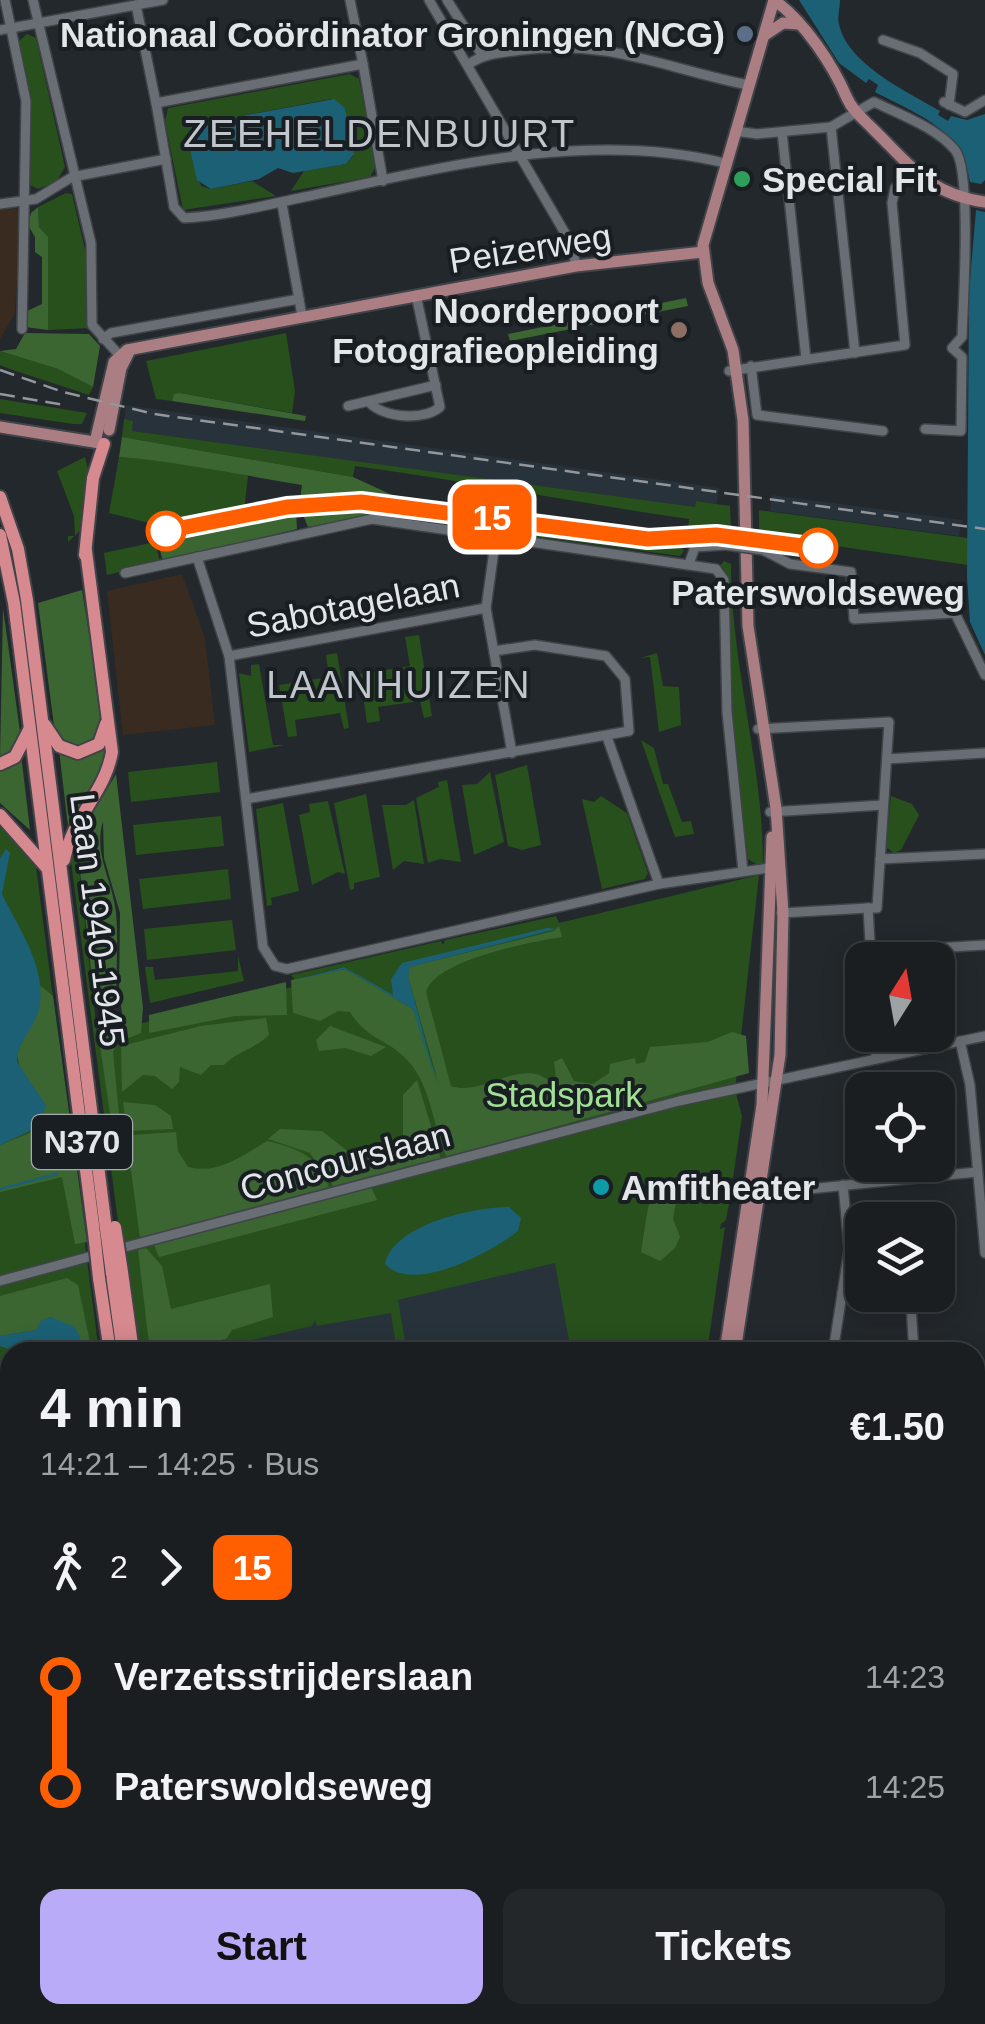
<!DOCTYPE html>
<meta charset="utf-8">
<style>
body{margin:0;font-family:Helvetica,sans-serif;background:#23272a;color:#f1f3f6;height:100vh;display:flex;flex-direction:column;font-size:38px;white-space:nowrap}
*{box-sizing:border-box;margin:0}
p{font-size:32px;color:#9fa2a5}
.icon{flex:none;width:55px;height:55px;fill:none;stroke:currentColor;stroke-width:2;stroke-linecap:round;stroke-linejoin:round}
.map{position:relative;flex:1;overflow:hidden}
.drawer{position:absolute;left:0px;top:1342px;width:985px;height:682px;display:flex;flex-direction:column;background:#1a1e21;border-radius:30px 30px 0 0;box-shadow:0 5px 25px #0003,0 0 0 2px #383c3f}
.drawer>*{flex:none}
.badge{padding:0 20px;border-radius:15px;font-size:35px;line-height:65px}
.needle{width:65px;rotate:11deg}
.buttons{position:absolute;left:845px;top:942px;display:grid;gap:20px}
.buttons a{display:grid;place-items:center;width:110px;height:110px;border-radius:20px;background:#1a1e21;box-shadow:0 5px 25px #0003,0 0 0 2px #383c3f;font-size:50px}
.map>.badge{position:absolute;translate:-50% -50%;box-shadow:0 0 0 5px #fff}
.legs{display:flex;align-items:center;gap:15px;height:110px;padding:0 40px;font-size:32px}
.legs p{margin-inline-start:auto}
.headline{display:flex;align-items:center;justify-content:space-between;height:170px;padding:0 40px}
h1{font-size:55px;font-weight:700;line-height:75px}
.button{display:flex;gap:20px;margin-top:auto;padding:20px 40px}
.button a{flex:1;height:115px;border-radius:20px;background:#b9abf7;color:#111;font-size:40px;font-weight:700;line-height:115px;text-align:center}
.button a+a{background:#23272a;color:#f1f3f6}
ul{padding:0 40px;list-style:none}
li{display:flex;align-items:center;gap:35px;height:110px;font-size:38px}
li i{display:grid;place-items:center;width:15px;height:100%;margin:0 12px;background:currentColor}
li i::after{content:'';width:25px;height:25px;margin:-12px;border:8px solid;border-radius:50%;background:#1a1e21}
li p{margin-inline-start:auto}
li:first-child i{background:linear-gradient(#0000 50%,currentColor 0)}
li:last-child i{background:linear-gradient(currentColor 50%,#0000 0)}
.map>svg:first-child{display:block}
.built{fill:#28323a}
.education{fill:#392b1f}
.green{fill:#27501d}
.forest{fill:#3b6632}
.water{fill:#1c6075}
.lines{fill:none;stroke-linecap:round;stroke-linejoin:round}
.stream{stroke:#1c6075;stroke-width:2.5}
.minor-casing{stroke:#404347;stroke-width:12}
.major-casing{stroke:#404347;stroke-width:15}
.highway-casing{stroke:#404347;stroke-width:16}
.minor{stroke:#686e73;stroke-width:9}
.major{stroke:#aa7e83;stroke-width:11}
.highway{stroke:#d6898e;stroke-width:12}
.rail{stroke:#93969a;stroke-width:2.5;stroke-dasharray:15 8;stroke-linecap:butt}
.minor-bridge-casing{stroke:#404347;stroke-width:12;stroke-linecap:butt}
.highway-bridge-casing{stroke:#404347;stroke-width:16;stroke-linecap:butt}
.minor-bridge{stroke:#686e73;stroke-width:9}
.highway-bridge{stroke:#d6898e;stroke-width:12}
.line-1-casing{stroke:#fff;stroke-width:22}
.line-1{stroke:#ff5f00;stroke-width:15}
.service-dot{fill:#5c6f8a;stroke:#191e22;stroke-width:4}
.leisure-dot{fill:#2e9e5b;stroke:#191e22;stroke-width:4}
.education-dot{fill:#8d6e63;stroke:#191e22;stroke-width:4}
.stop-1-dot{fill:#fff;stroke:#ff5f00;stroke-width:5}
.culture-dot{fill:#0f9aa8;stroke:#191e22;stroke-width:4}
.labels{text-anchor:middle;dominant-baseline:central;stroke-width:8;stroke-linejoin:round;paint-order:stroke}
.shield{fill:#191e22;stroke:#a6aaad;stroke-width:2.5}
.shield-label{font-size:32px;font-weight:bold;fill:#e3e6e9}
.poi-label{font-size:35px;font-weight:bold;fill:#e3e6e9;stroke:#191e22;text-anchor:end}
.street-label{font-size:35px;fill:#e3e6e9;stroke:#191e22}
.stop-label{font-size:35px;font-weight:bold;fill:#e3e6e9;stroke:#191e22}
.park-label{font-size:35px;fill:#a1e194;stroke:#191e22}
.neighbourhood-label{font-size:38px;letter-spacing:2.5px;fill:#c0c6cc;stroke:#191e22}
</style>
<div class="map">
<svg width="985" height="2024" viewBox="0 0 985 2024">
<rect width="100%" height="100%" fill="#23282c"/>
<g class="built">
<path d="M126,405L719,488L717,504L697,501L695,508L131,431L132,421L124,419Z"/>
<path d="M772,495L962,520L959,536L770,511Z"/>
<path d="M556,1262L571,1352H178Z"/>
</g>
<g class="education">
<path d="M21,208L15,313L0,339V210Z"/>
<path d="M182,574L205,638L215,725L123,735L107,591Z"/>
</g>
<g class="green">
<path d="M27,34L36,38L65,167L56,182L38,189L28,184L30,93L18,42Z"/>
<path d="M350,74L359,79L376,166L370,177L291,191L304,171L346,164L353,156L345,108L331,99L192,125L187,136L201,186L211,189L252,181L276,196L183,210L165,122L168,108Z"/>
<path d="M66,193L72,194L86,254L88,328L48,330V238L39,227L38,207Z"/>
<path d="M286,333L295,391L292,413L180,393L172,401L156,399L146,361Z"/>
<path d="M0,351L58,369L93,387L89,395L10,369L0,365Z"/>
<path d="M0,399L87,413L82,424H73L0,413Z"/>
<path d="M124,419L133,421L132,431L695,507L696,501L730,506L731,531L688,532L689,519C577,503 467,481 355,466L353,477L122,437Z"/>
<path d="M85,457L88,469L81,530L68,542V536H75L74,516L57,471Z"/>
<path d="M119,457L195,463L248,476L244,511L165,527L109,513Z"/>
<path d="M400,509L644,542L679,543L684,551L680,556L399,518Z"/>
<path d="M759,510L968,538V565L822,544V540L777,532L759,535Z"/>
<path d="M155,542L160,562L107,575L104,553Z"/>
<path d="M724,561L731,564C731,666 763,763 763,864L758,865L748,859L732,739L726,576L719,567Z"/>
<path d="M419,635L432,716L424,718L420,701L378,707L380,721L367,723L360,674L410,666L405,637Z"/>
<path d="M337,653L349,728L344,729L340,713L295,720L297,736L288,737L279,685L329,677L326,655Z"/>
<path d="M657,653L663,686L679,687L681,725L659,732L650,657L640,658Z"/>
<path d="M259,664L273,745H285L249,752L239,673L251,676V665Z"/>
<path d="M641,740L654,748L663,784H668L682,822L691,821L694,834L675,837Z"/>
<path d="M117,749C115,793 82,810 77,851L97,1034L351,973L344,967L295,980L291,975L441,941L443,945L445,940L556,916L559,923L759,875L735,1090L742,1116L733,1178L726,1177L724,1193H731L726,1220L721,1224L720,1229L725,1227L707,1352H571L555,1263L398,1300L407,1352H397L391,1313L317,1326L315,1320L312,1326L226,1346L219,1343L178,1352H135L70,854Z"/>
<path d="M217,762L220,792L131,802L128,772Z"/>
<path d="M527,765L541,845L522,850L508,846L495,775Z"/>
<path d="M490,772L504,842L474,855L462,785L477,784Z"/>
<path d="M447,780L461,862L440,859L428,863L416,798L439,787L438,782Z"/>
<path d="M366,794L380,877L354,883V889L350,890L334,803Z"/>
<path d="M601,796L627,813L648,873L645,879L602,889L582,799L594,802Z"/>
<path d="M891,796L912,804L919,815L901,850L894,853L886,847Z"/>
<path d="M414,800L424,864L404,861L393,870L382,805H406Z"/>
<path d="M328,801L345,874L338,872L312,885L299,815L310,812L309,804Z"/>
<path d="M283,803L299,891L271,898L272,905L267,906L256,809Z"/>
<path d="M221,816L224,846L136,855L133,825Z"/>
<path d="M0,820L33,856L36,867L99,1352H10V1658L0,1660Z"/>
<path d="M228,869L231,899L143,909L139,879Z"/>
<path d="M232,920L236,950L147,960L144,929Z"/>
<path d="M238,956L244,981L150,1003L145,967H153L155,980L238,971Z"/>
</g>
<g class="forest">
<path d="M38,207L39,227L48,237V330L25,327V312L42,304V257L35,252V237L28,225L31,213Z"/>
<path d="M686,298L688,306L510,341L508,334Z"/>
<path d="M25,333L89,334L100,346L93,387L58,369L0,351L16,349Z"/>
<path d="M180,393L306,416L305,421L172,401L174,394Z"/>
<path d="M122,437L353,477L403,500L300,501L302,485C240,475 181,462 119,457Z"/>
<path d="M350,506L400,509L399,518L370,515L308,527L301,510Z"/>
<path d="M296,510L297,529L163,562L158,542L166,536Z"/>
<path d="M82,590L103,722L95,741L75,747L55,733L38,603Z"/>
<path d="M3,608L20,732L15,749L0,759Z"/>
<path d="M108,737C105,774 85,795 68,826L59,750L70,755Z"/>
<path d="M21,754L30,830L0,803V767Z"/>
<path d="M116,774L143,1008L141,1033L126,1039L119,993L120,913L104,858L103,821C93,855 113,881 116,913C119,945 115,977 117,1008L101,1012L95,1005L78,854L82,831Z"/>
<path d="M559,926L562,937C530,942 435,960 426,992L451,1086C483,1097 520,1058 548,1080L556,1078L554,1062L562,1058L574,1081L593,1084L609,1073L610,1064L635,1058L636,1064L645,1062L650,1047L708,1042L732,1032L746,1036L749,1073L447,1157C432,1127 433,1090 409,1062C388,1038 369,1042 350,1012L338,1011L320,1021L293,1013L291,980L345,969L413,1009L439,1085L408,976L409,967L554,931Z"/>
<path d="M286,982L287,1015L235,1016L149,1033V1015Z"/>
<path d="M37,983L53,996L87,1242L75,1244L62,1177L0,1192V1145L32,1132L17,1053L40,1003Z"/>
<path d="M119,1018L120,1038L113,1052L121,1135L113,1134L97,1025Z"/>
<path d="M266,1018L269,1035C253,1050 237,1051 224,1065H211L201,1075L180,1067L179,1082L172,1089L155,1076L143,1075L122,1092L121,1046L201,1026Z"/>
<path d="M330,1026L386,1047L371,1056L345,1048L319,1051L316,1040Z"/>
<path d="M417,1080L441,1159L334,1187L310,1153L268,1139L280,1129L322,1131L359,1160L403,1148V1095Z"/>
<path d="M123,1102L155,1105L171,1116L173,1129L127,1131Z"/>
<path d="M176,1132L178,1151L188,1167C218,1175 243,1155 267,1141C297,1148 321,1157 329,1189L140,1238L127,1140L132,1135Z"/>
<path d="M700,1173L712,1184L714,1176L733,1182L731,1193L676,1201L673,1219L680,1237L675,1248L660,1261L641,1252C651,1197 642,1187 700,1173Z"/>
<path d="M371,1187L377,1200L159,1257L154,1245Z"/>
<path d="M146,1248L162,1266L171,1309L270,1284L273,1317L232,1330L226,1339L150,1352L138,1250Z"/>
<path d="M67,1278L78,1285L92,1352L51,1317L42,1320L36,1330L0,1336V1296Z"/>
</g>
<g class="water">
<path d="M799,0H840C840,7 837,18 839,24C847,64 908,92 940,111L938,115L948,121L951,116L967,120L985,114V180L981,184L970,182C963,129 918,115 875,92L878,85L869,79L866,83L839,63Z"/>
<path d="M334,99L345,108L354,154L346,164L293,173L278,168L259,179L211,189L197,180L187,136L192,125Z"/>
<path d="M976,210L985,212V655L970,622L967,578L969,292Z"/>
<path d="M6,849L10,853L2,894C18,928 50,971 38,1012C33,1031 17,1041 17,1062L46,1105L40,1126L0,1145V858Z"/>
<path d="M547,928L556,929L410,967L408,976L437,1085L413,1009L345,969L295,980L344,967L393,995L391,979L402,963Z"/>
<path d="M509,1207L521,1218L518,1231C493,1251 413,1295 385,1264C393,1224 475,1207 509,1207Z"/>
<path d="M51,1317L75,1327L87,1352H18L0,1346V1336L36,1330L42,1320Z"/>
</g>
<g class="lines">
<path class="stream" d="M0,1189L57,1174"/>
<g class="minor-casing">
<g id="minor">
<path d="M5,0L26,101L22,329"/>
<path d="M33,0L91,243L92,325L122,358"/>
<path d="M350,0L363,64"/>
<path d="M429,0L572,245L576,266"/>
<path d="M447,0L482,55"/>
<path d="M136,5L156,103"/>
<path d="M0,30L163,0"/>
<path d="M883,40L920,53L953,74L949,105"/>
<path d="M469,64C485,53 502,53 521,50C611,39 666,69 749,85"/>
<path d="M944,102L965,112L985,100"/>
<path d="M831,127L855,353"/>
<path d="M735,131L757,134L831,127L874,102C899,114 937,128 955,150C972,170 963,305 962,337L952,348L962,357L961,431L925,429"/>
<path d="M782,132L806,359"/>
<path d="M383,181L363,64L156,103L174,207L184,218C224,216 266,205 304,197C439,168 587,129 725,163"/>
<path d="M0,204L36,199L72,177L166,159"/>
<path d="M282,204L302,316"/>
<path d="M103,339L111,333L299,299"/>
<path d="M751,366L757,415L883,431"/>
<path d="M729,371L905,345L892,203L895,188L910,170"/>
<path d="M369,402C383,418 424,421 440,407L416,295"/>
<path d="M348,406L436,385"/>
<path d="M496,536L486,608L512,753"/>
<path d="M763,550L790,564L851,572L854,619L955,613L985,675"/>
<path d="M197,557L229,656L263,947L275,966L287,969L659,884L776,867"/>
<path d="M689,564L695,547L726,545"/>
<path d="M125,573L372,519L716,569L724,580L727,712L743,871"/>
<path d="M229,656L486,608"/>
<path d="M758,729L889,722L877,908H868"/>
<path d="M607,737L659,884"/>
<path d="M887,759L985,753"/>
<path d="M246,799L629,731L625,679L606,656L535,645L494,651"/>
<path d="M770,812L883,805"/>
<path d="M880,859L985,854"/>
<path d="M868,908L871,960"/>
<path d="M781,913L868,908"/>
<path d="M870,952L985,945"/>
<path d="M875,1035L876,1059"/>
<path d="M960,1041L970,1085L985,1253"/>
<path d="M761,1184L809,1189L977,1172"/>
<path d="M114,1250L679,1101L985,1036"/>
<path d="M0,1281L99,1254"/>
<path d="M842,1293L911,1306L914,1352"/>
<path d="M833,1352L849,1249L843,1185"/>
<path d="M0,1398L10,1401"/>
<path d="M975,1454L985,1453"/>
<path d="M0,1584L10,1581"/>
<path d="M0,1664L10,1662"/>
<path d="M975,1667L985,1665"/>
<path d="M975,1784L985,1782"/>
<path d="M975,2008L985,1974"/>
<path d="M313,2015L321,2024"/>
<path d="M502,2015L510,2024"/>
<path d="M727,2015L746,2024"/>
<path d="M115,2024L129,2015"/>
<path d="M292,2024L303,2015"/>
<path d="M387,2024L399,2015"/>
<path d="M860,2024L864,2015"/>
<path d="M969,2024L973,2015"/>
</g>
</g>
<g class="major-casing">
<g id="major">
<path d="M774,0C804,21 833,65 847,98C852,110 863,119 872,128C909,164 928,194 985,202"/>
<path d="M765,35L783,23L799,24"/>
<path d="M0,427L100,443"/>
<path d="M109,430L121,368L129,352"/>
<path d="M95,442L114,362L127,350L576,266L703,252"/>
<path d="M725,1352L762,1105L772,837"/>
<path d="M735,1352L780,1055L783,913L776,808L748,626L743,420L733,350L708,283L703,245L774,0"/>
<path d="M0,1871L10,1868"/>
<path d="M715,2024L719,2015"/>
</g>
</g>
<g class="highway-casing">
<g id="highway">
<path d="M0,497L18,549L27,600L106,1229"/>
<path d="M0,535L14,603L94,1233"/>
<path d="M85,555L93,478L104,444"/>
<path d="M45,725L59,746L78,753L99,744L106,724"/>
<path d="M0,764L15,757L29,730"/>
<path d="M0,815L47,868"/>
<path d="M64,860C74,814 105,793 112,752L86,551"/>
<path d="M122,1272L133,1352"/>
<path d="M112,1274L123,1352"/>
<path d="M99,1278L110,1352"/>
<path d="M975,1718L985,1716"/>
<path d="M975,1732L985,1731"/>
<path d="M975,1749L985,1748"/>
<path d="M0,1895L10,1890"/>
<path d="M0,1905L10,1902"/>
<path d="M0,1924L10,1921"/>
<path d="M0,1953L10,1949"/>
</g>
</g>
<use href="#minor" class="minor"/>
<use href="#major" class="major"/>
<use href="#highway" class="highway"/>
<g class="rail">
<path d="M0,370L63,392L154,414L985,529"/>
<path d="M0,394L64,405"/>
</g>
<g class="minor-bridge-casing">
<path id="minor-bridge" d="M726,545L763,550"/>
</g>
<g class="highway-bridge-casing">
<g id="highway-bridge">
<path d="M115,1227L122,1272"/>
<path d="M106,1229L112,1274"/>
<path d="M94,1233L99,1278"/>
</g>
</g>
<use href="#minor-bridge" class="minor-bridge"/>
<use href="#highway-bridge" class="highway-bridge"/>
</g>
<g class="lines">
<g class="line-1-casing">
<path id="line-1" d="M166,531L287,507L361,502L648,539L716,535L818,548"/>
</g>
<use href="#line-1" class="line-1"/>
</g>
<circle class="service-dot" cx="745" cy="34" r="10"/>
<circle class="leisure-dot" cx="742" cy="179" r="10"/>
<circle class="education-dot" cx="679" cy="330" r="10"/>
<g class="stop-1-dot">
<circle cx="166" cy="531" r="18"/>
<circle cx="818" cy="548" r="18"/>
</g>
<circle class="culture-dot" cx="601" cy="1187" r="10"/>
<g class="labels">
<rect class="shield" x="32" y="1115" width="100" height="54" rx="8"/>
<g class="shield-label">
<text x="82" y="1142">N370</text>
</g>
<g class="poi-label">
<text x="725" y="34">Nationaal Coördinator Groningen (NCG)</text>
<text x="762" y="179" text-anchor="start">Special Fit</text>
<text x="659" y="310">Noorderpoort<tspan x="659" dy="40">Fotografieopleiding</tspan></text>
<text x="621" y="1187" text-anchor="start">Amfitheater</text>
</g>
<g class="street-label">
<text transform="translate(530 248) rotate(-9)">Peizerweg</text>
<text transform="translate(353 605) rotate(-11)">Sabotagelaan</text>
<text transform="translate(98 920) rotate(83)">Laan 1940-1945</text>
<text transform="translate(345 1161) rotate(-15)">Concourslaan</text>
</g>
<g class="stop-label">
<text x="818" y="592">Paterswoldseweg</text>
</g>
<g class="park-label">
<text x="564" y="1094">Stadspark</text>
</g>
<g class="neighbourhood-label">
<text x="380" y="134">ZEEHELDENBUURT</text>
<text x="399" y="685">LAANHUIZEN</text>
</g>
</g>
</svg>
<div class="buttons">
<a><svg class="needle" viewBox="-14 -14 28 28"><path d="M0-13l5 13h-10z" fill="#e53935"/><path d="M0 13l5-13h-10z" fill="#9fa2a5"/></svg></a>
<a><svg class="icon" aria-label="locate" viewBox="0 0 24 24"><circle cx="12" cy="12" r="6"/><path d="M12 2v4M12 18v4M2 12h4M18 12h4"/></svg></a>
<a><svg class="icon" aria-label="layers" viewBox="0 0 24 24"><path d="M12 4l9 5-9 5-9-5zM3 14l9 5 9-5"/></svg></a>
</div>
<b class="badge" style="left:492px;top:517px;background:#ff5f00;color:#fff">15</b>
<section class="drawer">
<div class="headline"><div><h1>4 min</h1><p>14:21 – 14:25 · Bus</p></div><b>€1.50</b></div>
<div class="legs"><svg class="icon" aria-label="walk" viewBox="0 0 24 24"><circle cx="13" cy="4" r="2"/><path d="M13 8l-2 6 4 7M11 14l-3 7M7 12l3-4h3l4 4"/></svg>2<svg class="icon" aria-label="forward" viewBox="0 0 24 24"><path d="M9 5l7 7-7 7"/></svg><b class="badge" style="background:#ff5f00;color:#fff">15</b></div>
<ul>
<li><i style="color:#ff5f00"></i><b>Verzetsstrijderslaan</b><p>14:23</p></li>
<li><i style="color:#ff5f00"></i><b>Paterswoldseweg</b><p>14:25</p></li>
</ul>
<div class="button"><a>Start</a><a>Tickets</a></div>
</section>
</div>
